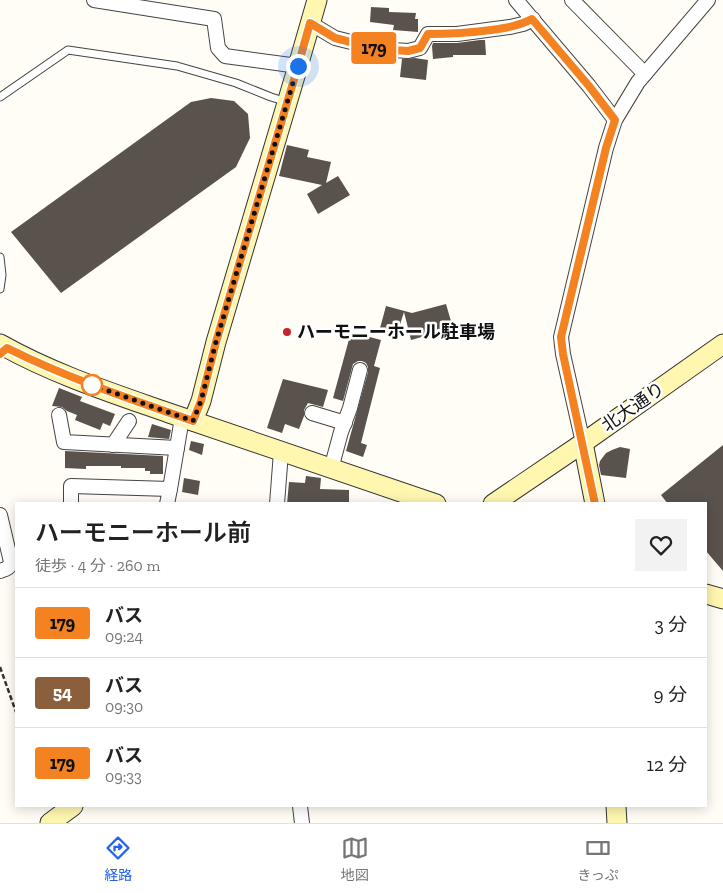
<!DOCTYPE html>
<html lang="ja">
<meta charset="utf-8">
<style>
body{margin:0;font-family:"Zilla Slab","Noto Sans JP",serif;background:#f2f2f2;color:#222;height:100vh;display:flex;flex-direction:column;font-size:19px;white-space:nowrap}
*{box-sizing:border-box;margin:0}
p{font-size:16px;color:#767676}
.icon{flex:none;width:28px;height:28px;fill:none;stroke:currentColor;stroke-width:2;stroke-linecap:round;stroke-linejoin:round}
.map{position:relative;flex:1;overflow:hidden}
.details{position:absolute;left:15px;top:502px;width:692px;height:305px;display:flex;flex-direction:column;background:#fff;border-radius:0px;box-shadow:0 2px 12px #0003}
.details>*{flex:none}
.badge{padding:0 10px;border-radius:4px;font-size:18px;line-height:32px}
.you{position:absolute;width:25px;height:25px;margin:-12px;border:4px solid #fff;border-radius:50%;background:#1a73e8;box-shadow:0 0 0 8px #1a73e833}
.map>.badge{position:absolute;translate:-50% -50%;box-shadow:0 0 0 2px #fff}
.round{display:grid;place-items:center;flex:none;width:52px;height:52px;border-radius:0px;background:#f2f2f2}
.headline{display:flex;align-items:center;justify-content:space-between;height:85px;padding:0 20px}
h1{font-size:24px;font-weight:600;line-height:38px}
ul{padding:0;list-style:none}
li{display:flex;align-items:center;gap:15px;height:70px;padding:0 20px;border-top:1px solid #e0e0e0}
li div{flex:1}
li b{display:block;font-size:19px}
li em{font-style:normal}
li .badge{min-width:55px;font-weight:700;text-align:center}
.menu{display:flex;justify-content:space-around;align-items:center;height:70px;border-top:1px solid #e0e0e0;background:#fff;font-size:14px;color:#767676}
.menu a{display:grid;justify-items:center;gap:2px}
.menu .active{color:#2563eb}
.map>svg:first-child{display:block}
.building{fill:#5a524d}
.lines{fill:none;stroke-linecap:round;stroke-linejoin:round}
.lane-casing{stroke:#444;stroke-width:9}
.street-casing{stroke:#444;stroke-width:16}
.secondary-casing{stroke:#333;stroke-width:21}
.path{stroke:#333;stroke-width:2.5;stroke-dasharray:5 2.5;stroke-linecap:butt}
.lane{stroke:#fff;stroke-width:7}
.street{stroke:#fff;stroke-width:14}
.secondary{stroke:#fff6b0;stroke-width:19}
.line-casing{stroke:#fff;stroke-width:11}
.line{stroke:#f58220;stroke-width:8}
.walk{stroke:#111;stroke-width:5;stroke-dasharray:0 9}
.poi-dot{fill:#c4262e;stroke:#fff;stroke-width:2}
.stop-dot{fill:#fff;stroke:#f58220;stroke-width:2.5}
.labels{text-anchor:middle;dominant-baseline:central;stroke-width:5;stroke-linejoin:round;paint-order:stroke}
.poi-label{font-size:18px;font-weight:bold;fill:#111;stroke:#fff;text-anchor:start}
.street-label{font-size:18px;fill:#111;stroke:#fff}
</style>
<div class="map">
<svg width="723" height="823" viewBox="0 0 723 823">
<rect width="100%" height="100%" fill="#fffdf5"/>
<g class="building">
<path d="M371,7L389,8V12L416,13L415,19H418V32L393,30L394,25L370,22Z"/>
<path d="M480,40H485L486,55H453V57L433,59L432,46L433,43H457Z"/>
<path d="M415,58L428,60L426,80L400,77L402,59Z"/>
<path d="M211,98L234,101L248,114L250,138L236,167L61,293L11,232L191,102Z"/>
<path d="M287,145L309,150L307,157L331,162L326,183L338,176L350,195L318,214L307,194L322,185L279,176Z"/>
<path d="M446,304L453,328L411,340L404,312L396,337L379,332L386,306L412,313Z"/>
<path d="M351,332L381,340L374,366L380,368L361,443L367,445L363,457L346,451L368,372V367L366,363L362,361H358L353,364L352,368L343,401L333,398Z"/>
<path d="M283,379L328,390L323,407L308,403L304,410V416L299,429L285,424L282,433L267,428Z"/>
<path d="M59,388L82,397L80,401L115,414L110,426L103,423L100,430L75,420L77,415L67,411L62,407L52,406Z"/>
<path d="M152,424L171,430L169,439L148,437Z"/>
<path d="M191,441L204,444L202,455L189,450Z"/>
<path d="M723,445V571L706,551V504H668L661,495Z"/>
<path d="M620,447L630,449L626,478L601,475L599,465L600,461L606,453L612,450Z"/>
<path d="M65,451L163,456V474H150V471H145V468H121V466H86V469L65,468Z"/>
<path d="M306,476L321,478L320,489L349,490V504H287L289,482L305,483Z"/>
<path d="M184,478L200,481L198,495L182,492Z"/>
</g>
<g class="lines">
<g class="lane-casing">
<g id="lane">
<path d="M0,97L68,50L177,66L236,83L271,97L287,102"/>
<path d="M0,257L2,275L0,289"/>
</g>
</g>
<g class="street-casing">
<g id="street">
<path d="M94,0L214,19L218,48L225,56L298,66"/>
<path d="M516,0L589,86L615,120"/>
<path d="M572,0L645,74"/>
<path d="M310,23L335,38L379,49L408,51L420,48L428,34H457L510,27L523,24L533,19"/>
<path d="M312,413L345,423"/>
<path d="M59,415L64,442L177,448"/>
<path d="M583,443L563,354L561,337L606,148L615,120L638,82L708,0"/>
<path d="M113,445L129,421"/>
<path d="M331,469L341,432L350,408L360,370"/>
<path d="M71,504V486L170,489L182,418"/>
<path d="M167,504L170,489"/>
<path d="M277,504L281,452"/>
<path d="M0,515L11,562C10,568 6,569 0,571"/>
<path d="M300,806L302,823"/>
</g>
</g>
<g class="secondary-casing">
<g id="secondary">
<path d="M0,344C53,374 112,393 169,413C258,444 347,474 436,504"/>
<path d="M193,421L201,401L216,342L298,66L317,0"/>
<path d="M583,443L595,504"/>
<path d="M493,504L583,443L723,344"/>
<path d="M706,594L723,599"/>
<path d="M616,806L617,823"/>
<path d="M50,823L73,806"/>
</g>
</g>
<path class="path" d="M0,667L16,712"/>
<use href="#lane" class="lane"/>
<use href="#street" class="street"/>
<use href="#secondary" class="secondary"/>
</g>
<g class="lines">
<g class="line-casing">
<path id="line" d="M0,354L7,348C67,378 130,399 193,421L201,401L216,342L298,66L310,23L335,38L378,49L408,51L420,48L428,34C450,34 469,33 491,30C505,28 519,26 532,19L589,86L615,120L606,148L561,337L563,354L595,504"/>
</g>
<use href="#line" class="line"/>
<path class="walk" d="M92,385L193,421L201,401L216,342L298,66"/>
</g>
<circle class="poi-dot" cx="287" cy="332" r="5"/>
<circle class="stop-dot" cx="92" cy="385" r="10"/>
<g class="labels">
<g class="poi-label">
<text x="297" y="332">ハーモニーホール駐車場</text>
</g>
<g class="street-label">
<text transform="translate(633 407) rotate(-35)">北大通り</text>
</g>
</g>
</svg>
<div class="you" style="left:298px;top:66px"></div>
<b class="badge" style="left:374px;top:48px;background:#f58220;color:#111">179</b>
<section class="details">
<div class="headline"><div><h1>ハーモニーホール前</h1><p>徒歩 · 4 分 · 260 m</p></div><a class="round"><svg class="icon" aria-label="heart" viewBox="0 0 24 24"><path d="M12 20l-8-8c-3-5 5-10 8-4 3-6 11-1 8 4z"/></svg></a></div>
<ul>
<li><span class="badge" style="background:#f58220;color:#111">179</span><div><b>バス</b><p>09:24</p></div><em>3 分</em></li>
<li><span class="badge" style="background:#8b5e3c;color:#fff">54</span><div><b>バス</b><p>09:30</p></div><em>9 分</em></li>
<li><span class="badge" style="background:#f58220;color:#111">179</span><div><b>バス</b><p>09:33</p></div><em>12 分</em></li>
</ul>
</section>
</div>
<nav class="menu">
<a class="active"><svg class="icon" aria-label="directions" viewBox="0 0 24 24"><path d="M12 3l9 9-9 9-9-9zM9 14v-3h6M13 9l2 2-2 2"/></svg>経路</a>
<a><svg class="icon" aria-label="map" viewBox="0 0 24 24"><path d="M3 6l6-2 6 2 6-2v14l-6 2-6-2-6 2zM9 4v14M15 6v14"/></svg>地図</a>
<a><svg class="icon" aria-label="tickets" viewBox="0 0 24 24"><path d="M3 7h18v10H3zM15 7v10"/></svg>きっぷ</a>
</nav>
